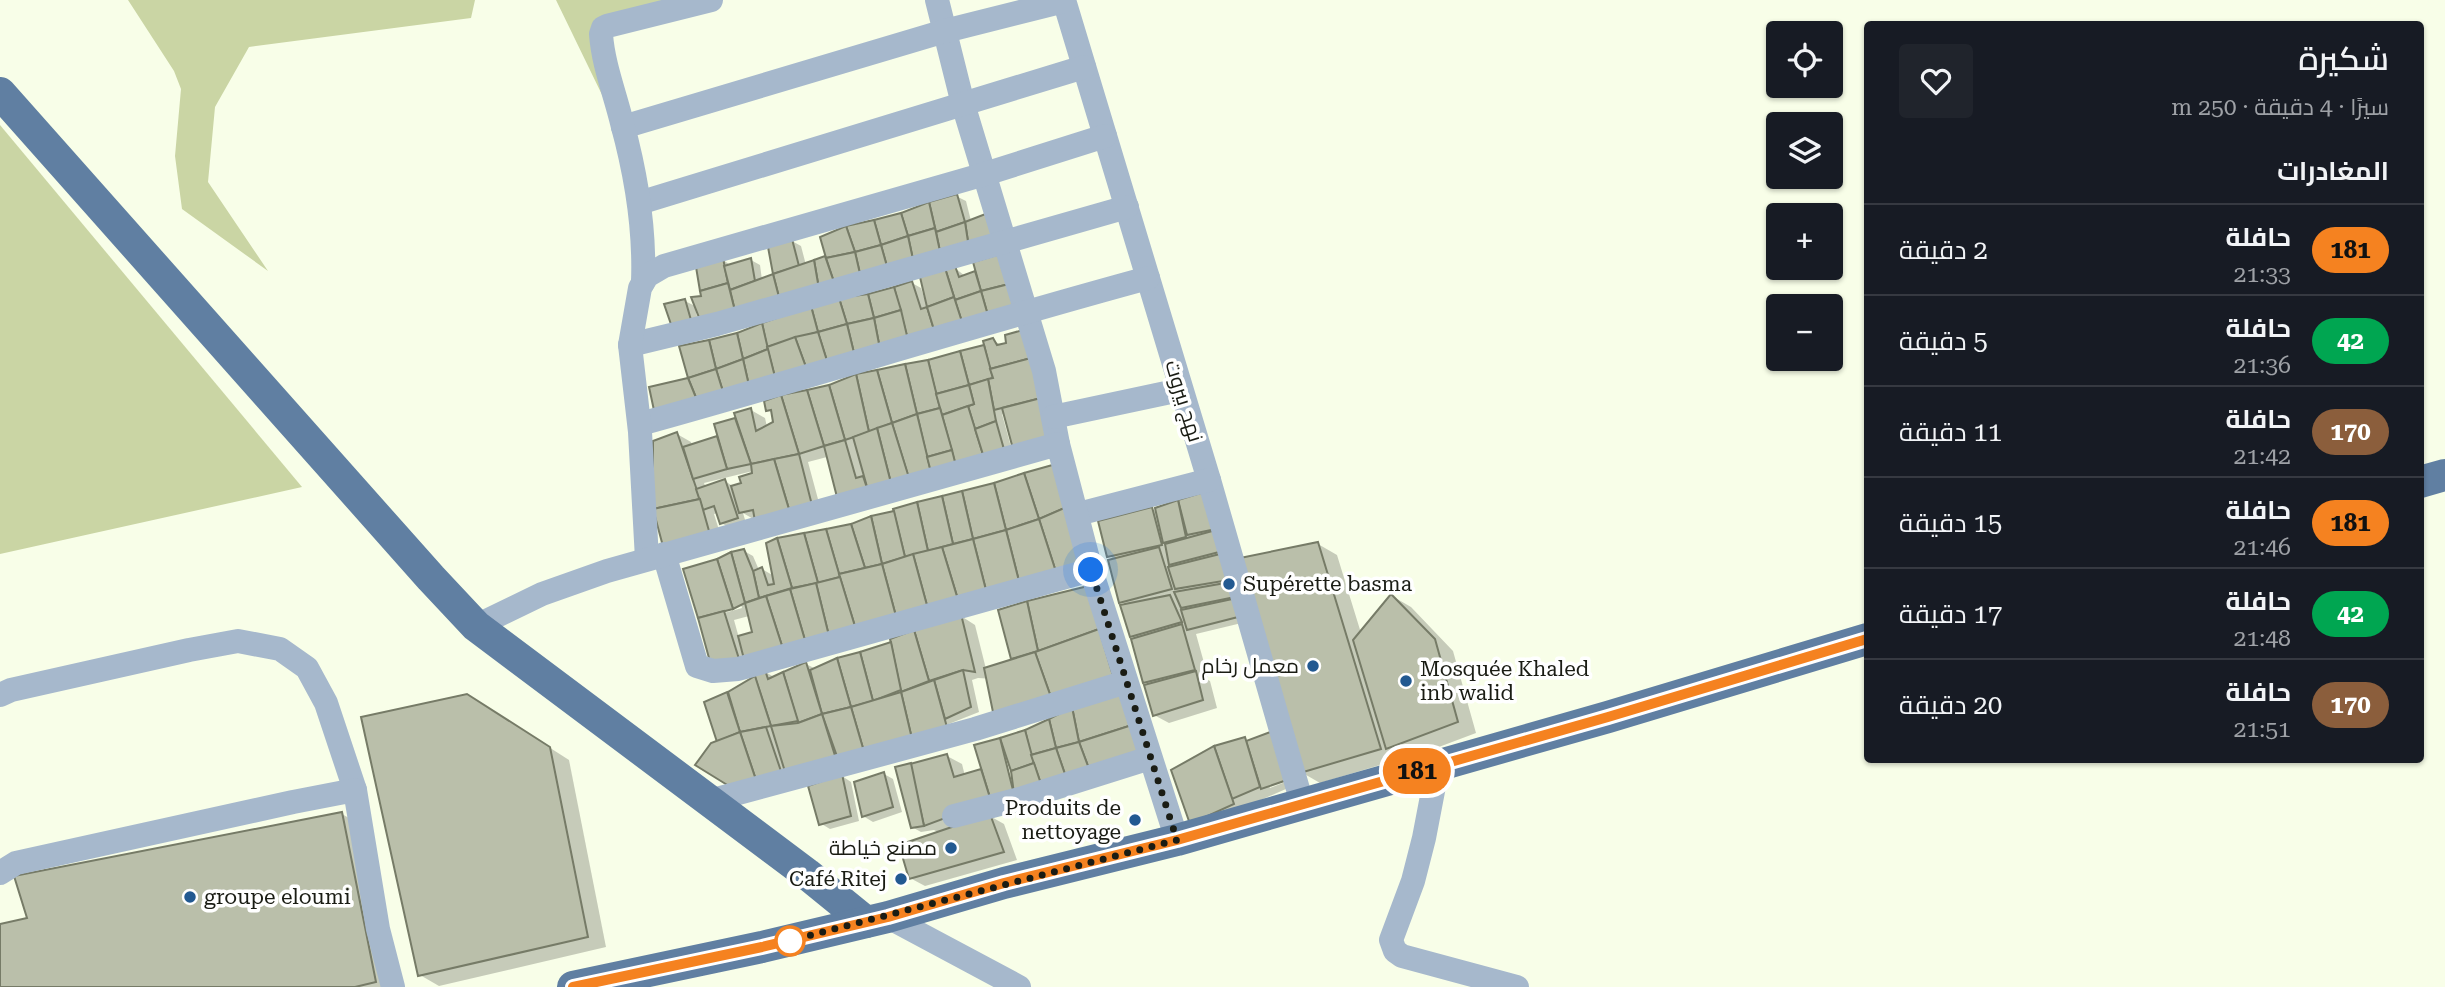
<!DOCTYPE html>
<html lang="ar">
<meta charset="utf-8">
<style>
body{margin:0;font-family:"Roboto Serif",Cairo,serif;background:#20242c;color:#f1f3f6;direction:rtl;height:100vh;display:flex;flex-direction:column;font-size:26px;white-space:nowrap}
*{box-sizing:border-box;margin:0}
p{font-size:23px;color:#9ea1a6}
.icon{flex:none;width:38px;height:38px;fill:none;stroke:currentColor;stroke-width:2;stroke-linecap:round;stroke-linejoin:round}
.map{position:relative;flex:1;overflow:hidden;direction:ltr}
.panel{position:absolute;left:1864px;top:21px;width:560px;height:742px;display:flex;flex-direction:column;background:#171b24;border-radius:7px;box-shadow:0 2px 5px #0004;direction:rtl}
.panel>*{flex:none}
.badge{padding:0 14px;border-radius:23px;font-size:24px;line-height:46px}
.controls{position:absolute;left:1766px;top:21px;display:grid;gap:14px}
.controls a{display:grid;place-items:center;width:77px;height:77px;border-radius:7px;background:#171b24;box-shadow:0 2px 5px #0004;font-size:35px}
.you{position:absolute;width:35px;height:35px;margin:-18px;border:5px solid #fff;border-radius:50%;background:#1a73e8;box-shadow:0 0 0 10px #1a73e833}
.map>.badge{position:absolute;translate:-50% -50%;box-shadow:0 0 0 4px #fff}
h2{padding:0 35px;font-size:26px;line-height:63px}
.round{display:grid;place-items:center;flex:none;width:74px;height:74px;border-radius:7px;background:#20242c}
.headline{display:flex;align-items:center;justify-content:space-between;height:119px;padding:0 35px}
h1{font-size:33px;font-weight:600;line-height:52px}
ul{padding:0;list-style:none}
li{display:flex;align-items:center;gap:21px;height:91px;padding:0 35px;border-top:2px solid #363941}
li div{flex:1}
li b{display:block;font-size:26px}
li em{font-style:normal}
li .badge{min-width:77px;font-weight:700;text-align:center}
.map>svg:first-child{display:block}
.green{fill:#cad5a4}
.shadow{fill:#0003;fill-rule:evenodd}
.building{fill:#babfaa;stroke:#767b67;stroke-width:2}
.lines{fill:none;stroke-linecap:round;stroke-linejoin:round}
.minor{stroke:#a6b8cc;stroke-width:24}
.major{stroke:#607fa2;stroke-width:32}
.line-casing{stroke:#fff;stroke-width:16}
.line{stroke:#f58220;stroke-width:10}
.walk{stroke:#1a1c14;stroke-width:7;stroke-dasharray:0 12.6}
.poi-dot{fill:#225991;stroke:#fff;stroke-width:2.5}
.stop-dot{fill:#fff;stroke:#f58220;stroke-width:3.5}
.labels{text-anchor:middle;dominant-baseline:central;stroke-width:7;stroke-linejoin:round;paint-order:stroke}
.street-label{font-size:21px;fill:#1a1c14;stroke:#fff}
.poi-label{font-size:21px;fill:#1a1c14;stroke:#fff;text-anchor:end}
</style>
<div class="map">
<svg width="2445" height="987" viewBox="0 0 2445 987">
<rect width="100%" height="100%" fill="#f8fee8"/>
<g class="green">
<path d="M128,0H475L471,18L249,47L215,107L208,182L268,271L182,209L175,156L181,89L174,71Z"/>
<path d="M556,0H669L594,20L606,103Z"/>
<path d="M0,125L302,487L0,554Z"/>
</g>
<g class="shadow">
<path d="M956,196L966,201L971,221L1008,243L713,329L703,298L723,260L732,266L751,260L760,265L762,280L775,276L792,241L801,246L806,265L828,257L902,215Z"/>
<path d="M955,268L965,276L978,273L1026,314L690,379L738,335L912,283L921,288L924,297L926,296L922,278Z"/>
<path d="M685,301L697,307L695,308L701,332L667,305Z"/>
<path d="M993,340L1002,346L1008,345L1065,446L1002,414L1014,458L885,501L827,457L808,462L822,514L755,520L743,513L746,523L731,528L721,523L718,513L714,514L724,546L680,557L677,434L691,442L692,446L719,437L735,419L738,421L751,410L765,418L767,427L775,423L773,413L768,410L986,346ZM753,471L754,475L743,484L734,487L725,481L706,488L704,483Z"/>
<path d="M1204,494L1250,621L1196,634L1208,677L1204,678L1210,681L1217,708L1169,723L1154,715L1150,685L1144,682L1137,639L1131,636L1128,605L1121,601L1116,560L1109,556L1152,509L1158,512L1157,509Z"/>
<path d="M896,513L1099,572L762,670L774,677L806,664L816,669L961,616L975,625L986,669L1013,661L1000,611L1128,687L978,678L972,680L979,712L802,782L719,742L707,703L729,694L764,672L723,673L700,618L744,551L753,556L759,570L762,569L774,576L852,526ZM741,605L742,608L724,613L721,610ZM749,616L754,634L739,638L734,620Z"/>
<path d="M1318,544L1337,555L1361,633L1392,596L1411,607L1453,651L1476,733L1407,759L1398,754L1400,759L1320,783L1301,772Z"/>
<path d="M1120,693L1135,701L1156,766L1107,781L1102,778L1003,804L1004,809L988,815L1004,824L1017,860L925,886L910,878L901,846L940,833L934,830L921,832L912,827L897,768L947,756L962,764L965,776L983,770L976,747L1025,732L1073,709ZM1007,753L1013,770L1014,792H1012L1003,754Z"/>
<path d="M486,707L569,760L606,947L439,986L420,975Z"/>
<path d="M1245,739L1249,742L1270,788L1293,779L1295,785L1245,807L1206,831Z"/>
<path d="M884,774L893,779L902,812L873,822L863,816Z"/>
<path d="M842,776L851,782L859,821L830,829L820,823Z"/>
<path d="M342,814L361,825L393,987H0V926L29,919Z"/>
</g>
<g class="building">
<path d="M957,194L965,222L936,232L929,202Z"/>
<path d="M929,202L935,228L908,236L901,213Z"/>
<path d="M993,211L1000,238L969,248L965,222Z"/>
<path d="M901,213L908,236L881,245L874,220Z"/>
<path d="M874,220L881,245L855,252L846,226Z"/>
<path d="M965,222L969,248L941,256L936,232Z"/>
<path d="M846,226L855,252L826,258L820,237Z"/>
<path d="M935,228L941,256L914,264L908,236Z"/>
<path d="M908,236L914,264L888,270L881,245Z"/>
<path d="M792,239L799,266L773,274L768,247Z"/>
<path d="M881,245L888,270L861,278L855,252Z"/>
<path d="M855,252L861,278L835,285L826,258Z"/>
<path d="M1000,254L1009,284L981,291L973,262Z"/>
<path d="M825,256L835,285L819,289L814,260Z"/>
<path d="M723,258L728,283L700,291L696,267Z"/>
<path d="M751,258L755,281L730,290L724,266Z"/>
<path d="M814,260L819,289L780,301L773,274Z"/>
<path d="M955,266L959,277L975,271L981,291L955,300L945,268Z"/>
<path d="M945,268L954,297L927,307L920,277Z"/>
<path d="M773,274L780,301L736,315L730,290Z"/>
<path d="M912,281L921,309L927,307L935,333L908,340L894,287Z"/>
<path d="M728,283L736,315L702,325L691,297L701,296L700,291Z"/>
<path d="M1009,284L1018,309L989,319L981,291Z"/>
<path d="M894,287L901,310L874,318L868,294Z"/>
<path d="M981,291L989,319L963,325L955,300Z"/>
<path d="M868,294L874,318L847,324L839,298Z"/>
<path d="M954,297L963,325L935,333L927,307Z"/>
<path d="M839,298L847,324L818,332L811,306Z"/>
<path d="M685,299L693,327L674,333L664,304Z"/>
<path d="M811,306L818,332L767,347L762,323Z"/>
<path d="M901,310L908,340L880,349L874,318Z"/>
<path d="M874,318L880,349L855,357L847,324Z"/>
<path d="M762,323L768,349L743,359L737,333Z"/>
<path d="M847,324L855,357L828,364L818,332Z"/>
<path d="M1023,330L1031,358L990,369L983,341L993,338L997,345L1006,343L1005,335Z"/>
<path d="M818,332L828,364L807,370L795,337Z"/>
<path d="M737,333L743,359L716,369L709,340Z"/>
<path d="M795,337L807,370L776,381L767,347Z"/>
<path d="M709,340L716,369L688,378L679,346Z"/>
<path d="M984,345L993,378L969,385L960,351Z"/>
<path d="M768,349L776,381L750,390L743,359Z"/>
<path d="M960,351L969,385L936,394L928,360Z"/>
<path d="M1031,358L1041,398L994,410L988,379L993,378L990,369Z"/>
<path d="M743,359L750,390L725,398L716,369Z"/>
<path d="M928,360L940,408L917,414L905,364Z"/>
<path d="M905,364L917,414L892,423L877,370Z"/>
<path d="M716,369L725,398L699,405L688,378Z"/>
<path d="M877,370L892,423L869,432L856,374Z"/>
<path d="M856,374L869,432L845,440L829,385Z"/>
<path d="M688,378L699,405L655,415L649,387Z"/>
<path d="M988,379L996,421L975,429L968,406L974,404L969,385Z"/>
<path d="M829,385L845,440L824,446L807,390Z"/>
<path d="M969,385L974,404L942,415L936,394Z"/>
<path d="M807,390L824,446L799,454L781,395Z"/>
<path d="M781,395L799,454L751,464L734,413L751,408L756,431L773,422L771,410L766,411L764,401Z"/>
<path d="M1041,398L1051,439L1013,449L1002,408Z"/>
<path d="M968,406L985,461L957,470L942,415Z"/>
<path d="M940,408L952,450L927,457L917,414Z"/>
<path d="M917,414L932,476L910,482L892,423Z"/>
<path d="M735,418L751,464L727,469L714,424Z"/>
<path d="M996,421L1005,453L985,461L975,429Z"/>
<path d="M892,423L910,481L892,487L877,428Z"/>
<path d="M877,428L892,487L869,494L853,437Z"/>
<path d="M677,432L700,499L653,509V441Z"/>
<path d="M717,436L727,469L693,479L683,447Z"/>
<path d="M845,440L856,478L863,476L869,494L838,501L824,446Z"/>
<path d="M952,450L957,470L932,476L927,457Z"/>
<path d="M799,454L813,509L791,516L774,459Z"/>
<path d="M774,459L791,516L755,521L753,510L739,513L731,486L741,483L739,477L752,473L751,464Z"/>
<path d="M1056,464L1069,506L1039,519L1024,473Z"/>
<path d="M1024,473L1039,519L1006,530L994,483Z"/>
<path d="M725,479L738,518L720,524L714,506L703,510L696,489Z"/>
<path d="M994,483L1006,530L973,539L962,491Z"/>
<path d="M962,491L973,539L953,544L942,496Z"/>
<path d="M1204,492L1216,529L1187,535L1178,500Z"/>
<path d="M942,496L953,544L928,551L917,502Z"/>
<path d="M700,499L711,538L664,550L653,509Z"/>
<path d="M1178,500L1186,537L1163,543L1155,508Z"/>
<path d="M917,502L928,551L905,557L893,509Z"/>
<path d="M1069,506L1086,565L1057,575L1039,519Z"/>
<path d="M1152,507L1162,545L1107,557L1098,521Z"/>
<path d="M894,511L905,557L882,564L871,516Z"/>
<path d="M871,516L882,564L865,568L851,524Z"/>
<path d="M1039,519L1057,575L1020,585L1006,530Z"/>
<path d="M851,524L865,568L839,574L826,529Z"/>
<path d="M826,529L840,577L818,583L804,533Z"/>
<path d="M1006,530L1020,585L987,594L973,539Z"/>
<path d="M1216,530L1223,551L1169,565L1165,544Z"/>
<path d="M804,533L818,583L792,588L777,538Z"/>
<path d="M777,538L792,588L759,598L753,571L762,567L768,585L774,584L766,543Z"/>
<path d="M973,539L987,594L960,606L942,547Z"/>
<path d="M1318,542L1381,749L1300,773L1240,558Z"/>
<path d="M942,547L959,603L928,609L913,554Z"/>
<path d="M1159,547L1172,589L1119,603L1108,560Z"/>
<path d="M744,549L753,571L759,598L745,603L731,552Z"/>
<path d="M731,552L745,603L733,609L717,559Z"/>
<path d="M1224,553L1229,580L1175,589L1168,567Z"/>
<path d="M913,554L928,609L897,620L882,564Z"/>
<path d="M717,559L733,609L698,618L683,569Z"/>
<path d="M882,564L897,620L857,633L839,574Z"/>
<path d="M840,577L857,633L830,640L816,583Z"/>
<path d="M1231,582L1235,597L1181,608L1174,592Z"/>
<path d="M816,583L830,640L807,647L790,589Z"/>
<path d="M1088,586L1099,629L1038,651L1027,601Z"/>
<path d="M790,589L807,647L784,652L766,596Z"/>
<path d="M1391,594L1435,639L1458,722L1386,749L1353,640Z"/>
<path d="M1170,595L1182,622L1130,637L1120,605Z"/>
<path d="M766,596L784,652L745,663L738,636L752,632L745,603Z"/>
<path d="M1237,598L1242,616L1187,630L1181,610Z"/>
<path d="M1027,601L1038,651L1011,659L998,610Z"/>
<path d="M724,611L739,659L712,669L698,618Z"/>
<path d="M961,614L975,672L963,670L929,681L914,630Z"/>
<path d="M1182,624L1195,670L1143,683L1131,639Z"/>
<path d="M1099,629L1114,679L1052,700L1035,652Z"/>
<path d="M914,630L929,681L901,692L890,639Z"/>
<path d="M891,642L901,690L873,701L860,652Z"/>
<path d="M860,652L873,701L851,707L837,658Z"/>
<path d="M1035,652L1052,700L994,717L984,668Z"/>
<path d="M837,658L851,707L822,714L810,670Z"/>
<path d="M806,662L822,714L798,723L783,672Z"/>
<path d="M765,670L768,679L783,672L798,721L771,726L754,674Z"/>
<path d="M963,670L971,707L945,719L934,680Z"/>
<path d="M1196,671L1203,700L1153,716L1144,685Z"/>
<path d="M755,676L771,726L740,732L728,692Z"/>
<path d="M934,680L948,731L912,739L901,692Z"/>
<path d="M1120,691L1132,725L1079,742L1072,707Z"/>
<path d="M727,692L740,732L717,742L704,702Z"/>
<path d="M901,692L913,743L865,755L851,707Z"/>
<path d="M467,694L550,747L588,937L418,976L361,717Z"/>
<path d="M851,707L865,755L839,762L822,714Z"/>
<path d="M1072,707L1079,742L1056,748L1049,719Z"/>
<path d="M822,714L837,762L786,775L771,726L798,723Z"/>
<path d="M1049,719L1056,748L1031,755L1025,730Z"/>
<path d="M1132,725L1143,758L1091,774L1079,742Z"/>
<path d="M766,727L783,777L757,783L740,732Z"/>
<path d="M1025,730L1034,763L1011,771L1000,738Z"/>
<path d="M1273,731L1287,780L1261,789L1246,741Z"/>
<path d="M740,732L757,783L737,791L695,765L711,743Z"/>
<path d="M1245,737L1260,787L1232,799L1214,746Z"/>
<path d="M1000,738L1014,794L991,801L974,745Z"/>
<path d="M1079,742L1091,774L1067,780L1056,748Z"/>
<path d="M1214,746L1234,804L1190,824L1171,770Z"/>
<path d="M1056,748L1067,780L1042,787L1031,755Z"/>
<path d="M947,754L954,777L981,769L991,801L924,826L910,764Z"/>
<path d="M911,763L924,826L911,828L895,767Z"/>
<path d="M1034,763L1042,787L1014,794L1011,771Z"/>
<path d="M884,772L893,807L862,817L854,782Z"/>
<path d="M842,774L851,816L819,825L808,786Z"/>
<path d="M342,812L376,982L355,987H0V924L27,918L14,876Z"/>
<path d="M990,814L1004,852L909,879L899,845Z"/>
</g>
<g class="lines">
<g class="minor">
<path d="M937,0L963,104L1044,371L1058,444"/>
<path d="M1064,0L1209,480L1302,803"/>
<path d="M623,127L945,31L1064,1"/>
<path d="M639,203L1084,67"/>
<path d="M643,282C645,229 636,174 622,123C615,94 603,64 601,34L603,28L607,26L711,0"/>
<path d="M630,345L717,324L1127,207"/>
<path d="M1053,417L1180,390"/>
<path d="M640,424C810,377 978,324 1148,278"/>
<path d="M1078,514L1209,480"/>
<path d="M664,554L697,666L713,671L738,669L1091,570"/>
<path d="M647,559L640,432L630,345L640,288L647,276L664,266L985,174L1105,136"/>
<path d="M476,626L542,594L607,571L1058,444L1091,570L1177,840"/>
<path d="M0,695L11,690L189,650L238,641L280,649L307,668L326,703L355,790"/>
<path d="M1438,765L1424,838L1413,881L1391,940L1395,951L1402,956L1517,987"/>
<path d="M709,801L975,729L1126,682"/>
<path d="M954,816L1023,798L1150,758"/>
<path d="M0,873L16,863L293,802L355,790L378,929L393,987"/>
<path d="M888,917L1019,987"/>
</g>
<g class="major">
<path d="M0,93L431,578L476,626L807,874L866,922"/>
<path d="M2420,482L2445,475"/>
<path d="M573,987L762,947L888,917L1004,883L1177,840L1608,717L1867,639"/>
</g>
</g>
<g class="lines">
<g class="line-casing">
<path id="line" d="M573,987L762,947L888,917L1004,883L1177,840L1608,717L1867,639"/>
</g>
<use href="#line" class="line"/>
<path class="walk" d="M790,941H788L1177,840L1091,570"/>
</g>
<g class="poi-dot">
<circle cx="1229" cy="584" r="7"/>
<circle cx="1313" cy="666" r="7"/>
<circle cx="1406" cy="681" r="7"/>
<circle cx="1135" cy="820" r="7"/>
<circle cx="951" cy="848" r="7"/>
<circle cx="901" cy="879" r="7"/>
<circle cx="190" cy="897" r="7"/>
</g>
<circle class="stop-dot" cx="790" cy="941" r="14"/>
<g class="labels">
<g class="street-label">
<text transform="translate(1184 401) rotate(73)">نهج بيروت</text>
</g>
<g class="poi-label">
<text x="1243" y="584" text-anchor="start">Supérette basma</text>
<text x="1299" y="666">معمل رخام</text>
<text x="1420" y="669" text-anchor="start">Mosquée Khaled<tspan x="1420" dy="24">inb walid</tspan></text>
<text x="1121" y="808">Produits de<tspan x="1121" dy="24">nettoyage</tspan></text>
<text x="937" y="848">مصنع خياطة</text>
<text x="887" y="879">Café Ritej</text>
<text x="204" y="897" text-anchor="start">groupe eloumi</text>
</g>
</g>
</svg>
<div class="controls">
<a><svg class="icon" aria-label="locate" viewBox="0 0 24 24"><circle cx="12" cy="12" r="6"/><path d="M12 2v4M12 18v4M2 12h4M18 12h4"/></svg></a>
<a><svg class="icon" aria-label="layers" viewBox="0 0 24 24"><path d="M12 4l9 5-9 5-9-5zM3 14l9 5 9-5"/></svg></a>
<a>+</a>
<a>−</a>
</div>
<div class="you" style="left:1091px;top:570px"></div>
<b class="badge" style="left:1417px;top:771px;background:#f58220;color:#111">181</b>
<section class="panel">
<div class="headline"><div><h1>شكيرة</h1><p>سيرًا · 4 دقيقة · 250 m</p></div><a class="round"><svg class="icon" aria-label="heart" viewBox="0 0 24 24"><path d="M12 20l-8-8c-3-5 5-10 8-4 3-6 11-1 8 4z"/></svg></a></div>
<h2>المغادرات</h2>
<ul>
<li><span class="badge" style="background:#f58220;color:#111">181</span><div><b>حافلة</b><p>21:33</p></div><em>2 دقيقة</em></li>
<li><span class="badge" style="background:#00a651;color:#fff">42</span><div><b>حافلة</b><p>21:36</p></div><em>5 دقيقة</em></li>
<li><span class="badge" style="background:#8b5e3c;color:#fff">170</span><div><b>حافلة</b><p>21:42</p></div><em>11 دقيقة</em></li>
<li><span class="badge" style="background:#f58220;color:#111">181</span><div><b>حافلة</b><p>21:46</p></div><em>15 دقيقة</em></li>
<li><span class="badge" style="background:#00a651;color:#fff">42</span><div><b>حافلة</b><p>21:48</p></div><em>17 دقيقة</em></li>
<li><span class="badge" style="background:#8b5e3c;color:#fff">170</span><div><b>حافلة</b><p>21:51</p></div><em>20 دقيقة</em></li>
</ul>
</section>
</div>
